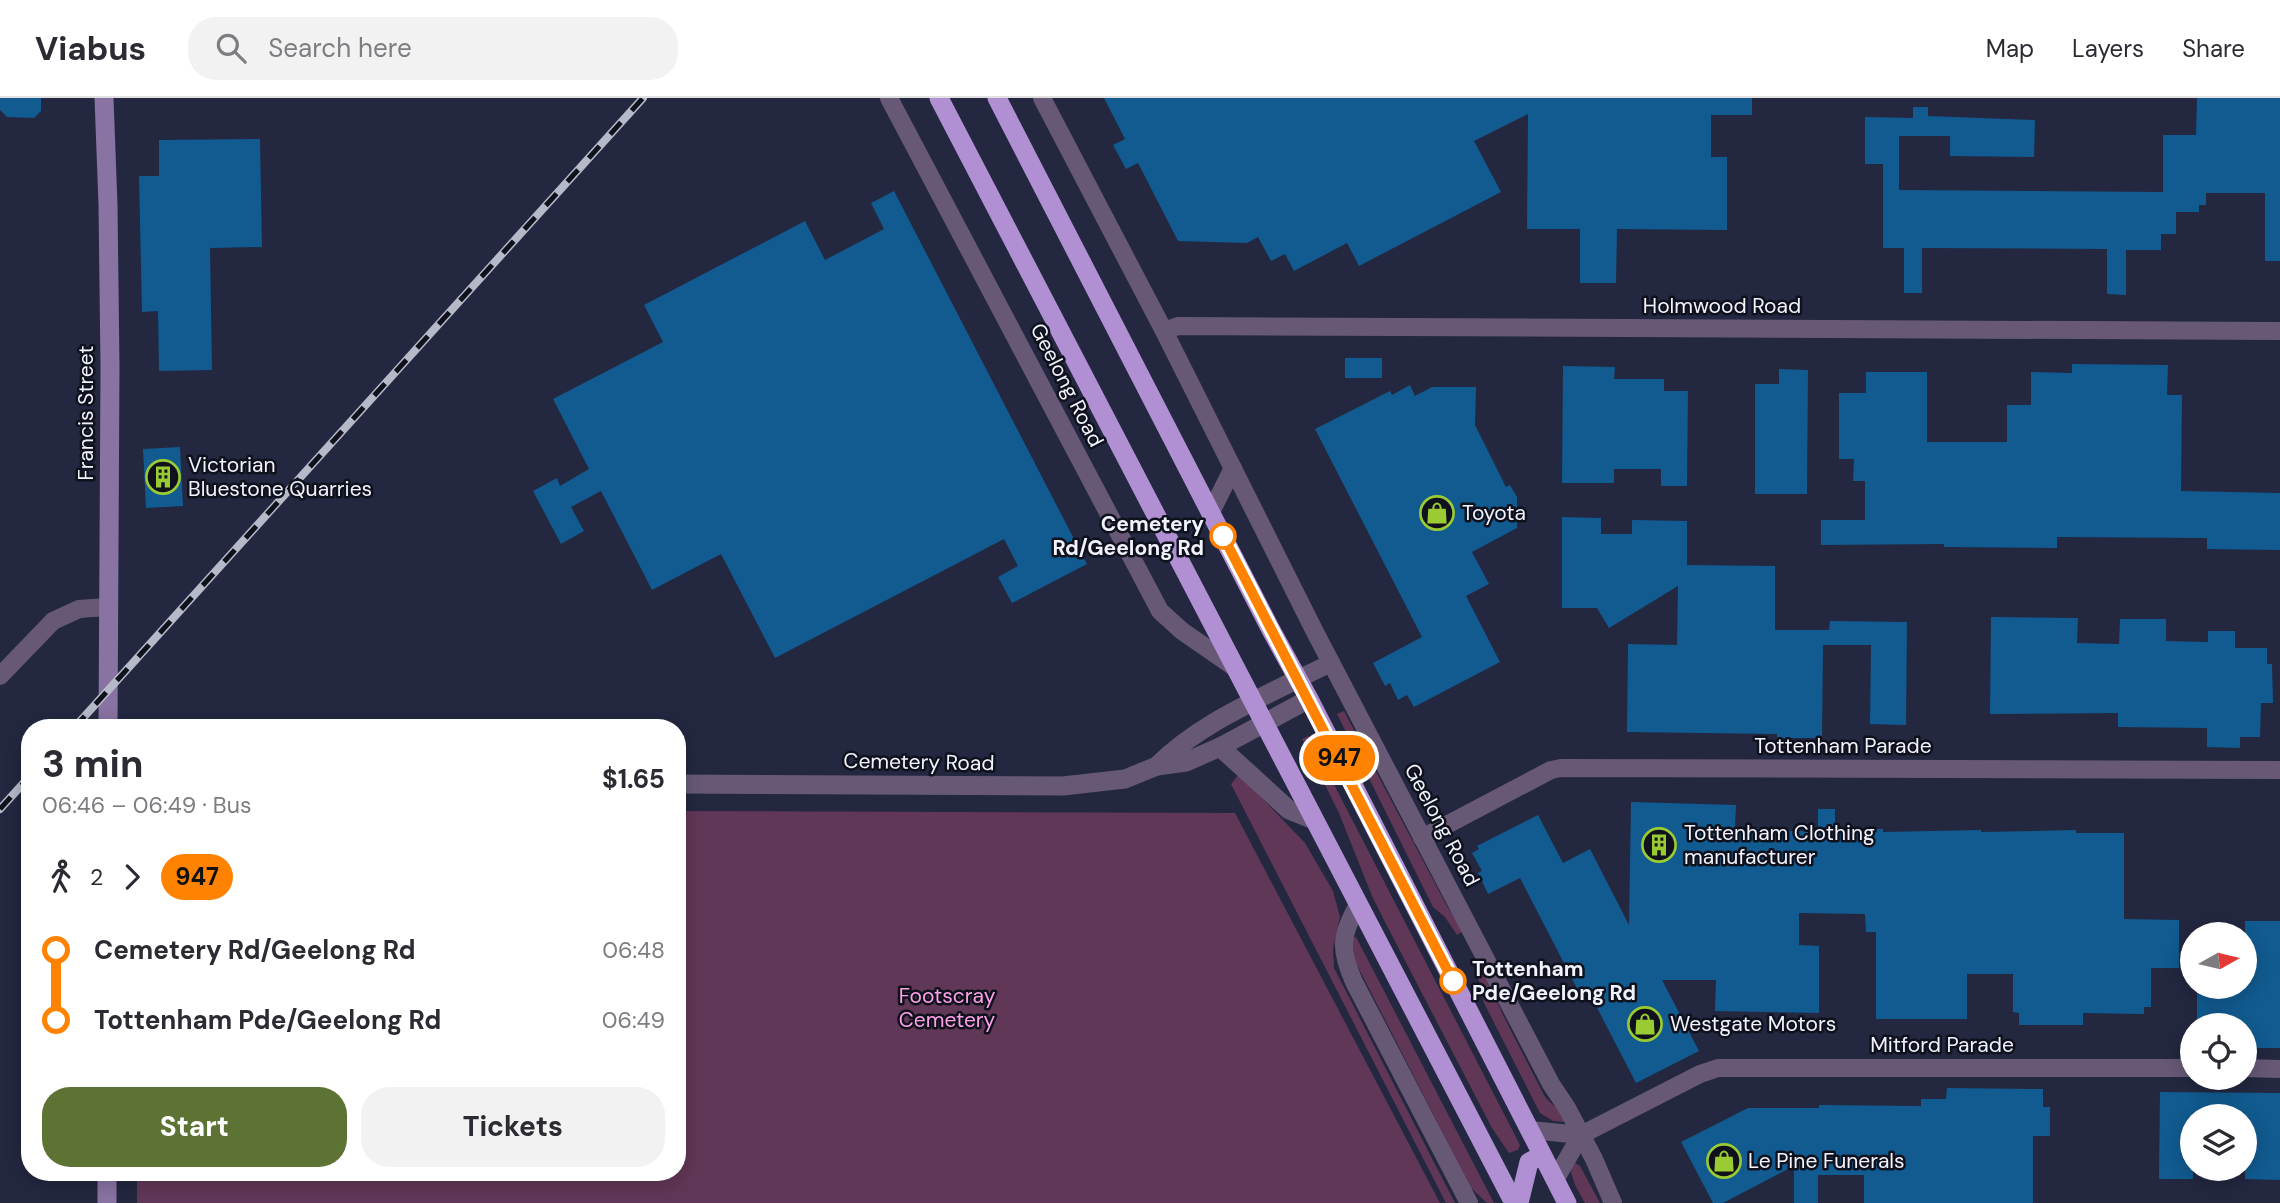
<!DOCTYPE html>
<meta charset="utf-8">
<style>
body{margin:0;font-family:"DM Sans",sans-serif;background:#f2f2f3;color:#2b2b33;height:100vh;display:flex;flex-direction:column;font-size:26px;white-space:nowrap}
*{box-sizing:border-box;margin:0}
p{font-size:23px;color:#7c7c81}
.icon{flex:none;width:38px;height:38px;fill:none;stroke:currentColor;stroke-width:2;stroke-linecap:round;stroke-linejoin:round}
.map{position:relative;flex:1;overflow:hidden}
.details{position:absolute;left:21px;top:621px;width:665px;height:462px;display:flex;flex-direction:column;background:#fff;border-radius:28px;box-shadow:0 4px 18px #0003}
.details>*{flex:none}
.badge{padding:0 14px;border-radius:23px;font-size:24px;line-height:46px}
.needle{width:46px;rotate:82deg}
.controls{position:absolute;left:2180px;top:824px;display:grid;gap:14px}
.controls a{display:grid;place-items:center;width:77px;height:77px;border-radius:50%;background:#fff;box-shadow:0 4px 18px #0003;font-size:35px}
.map>.badge{position:absolute;translate:-50% -50%;box-shadow:0 0 0 4px #fff}
.legs{display:flex;align-items:center;gap:10px;height:77px;padding:0 21px;font-size:23px}
.legs p{margin-inline-start:auto}
.head{display:flex;align-items:center;justify-content:space-between;height:119px;padding:0 21px}
h1{font-size:38px;font-weight:700;line-height:52px}
.button{display:flex;gap:14px;margin-top:auto;padding:14px 21px}
.button a{flex:1;height:80px;border-radius:28px;background:#5d7333;color:#fff;font-size:28px;font-weight:700;line-height:80px;text-align:center}
.button a+a{background:#f2f2f3;color:#2b2b33}
ul{padding:0 21px;list-style:none}
li{display:flex;align-items:center;gap:24px;height:70px;font-size:26px}
li i{display:grid;place-items:center;width:10px;height:100%;margin:0 9px;background:currentColor}
li i::after{content:'';width:18px;height:18px;margin:-9px;border:5px solid;border-radius:50%;background:#fff}
li p{margin-inline-start:auto}
li:first-child i{background:linear-gradient(#0000 50%,currentColor 0)}
li:last-child i{background:linear-gradient(currentColor 50%,#0000 0)}
header{display:flex;align-items:center;gap:42px;box-sizing:border-box;height:98px;padding:0 35px;background:#fff;border-bottom:2px solid #e1e1e2}
header strong{font-size:33px}
nav{display:flex;gap:38px;margin-inline-start:auto;font-size:24px}
.search{width:490px;height:63px;background:#f2f2f3;display:flex;align-items:center;gap:18px;box-sizing:border-box;padding:0 24px;border-radius:28px;color:#7c7c81;font-size:26px}
.map>svg:first-child{display:block}
.green{fill:#613757}
.building{fill:#115b90}
.lines{fill:none;stroke-linecap:round;stroke-linejoin:round}
.minor{stroke:#675976;stroke-width:18}
.tertiary{stroke:#675976;stroke-width:19}
.secondary{stroke:#8973a2;stroke-width:19}
.trunk{stroke:#b090d3;stroke-width:19}
.rail-casing{stroke:#b6b9c8;stroke-width:8}
.rail{stroke:#0f111c;stroke-width:5;stroke-dasharray:16;stroke-linecap:butt}
.line-1-casing{stroke:#fff;stroke-width:16}
.line-1{stroke:#ff8200;stroke-width:10}
.stop-1-dot{fill:#fff;stroke:#ff8200;stroke-width:3.5}
.labels{text-anchor:middle;dominant-baseline:central;stroke-width:5;stroke-linejoin:round;paint-order:stroke}
.street-label{font-size:21px;fill:#f0f2fd;stroke:#0f111c}
.poi-label{font-size:21px;fill:#f0f2fd;stroke:#0f111c;text-anchor:start}
.stop-label{font-size:21px;font-weight:bold;fill:#f0f2fd;stroke:#0f111c;text-anchor:end}
.park-label{font-size:21px;fill:#fea1e8;stroke:#0f111c}
</style>
<header>
<strong>Viabus</strong>
<div class="search"><svg class="icon" aria-label="search" viewBox="0 0 24 24"><circle cx="10" cy="10" r="6"/><path d="M15 15l6 6"/></svg>Search here</div>
<nav><a>Map</a><a>Layers</a><a>Share</a></nav>
</header>
<div class="map">
<svg width="2280" height="1105" viewBox="0 0 2280 1105">
<rect width="100%" height="100%" fill="#232740"/>
<g class="green">
<path d="M1344,613L1448,810L1464,833L1457,837L1445,819L1433,809L1337,616Z"/>
<path d="M1309,638L1520,1047L1518,1052L1509,1055L1492,1030L1385,824L1372,798L1339,715L1302,641Z"/>
<path d="M1239,676L1305,745L1333,793L1340,819L1333,851L1334,870L1455,1105H1446L1231,686Z"/>
<path d="M677,713L1235,715L1440,1105H137V1075L677,1074Z"/>
<path d="M1351,839H1356L1494,1105H1487L1471,1090L1356,865Z"/>
<path d="M1483,870L1503,917L1545,999C1552,1007 1564,1014 1564,1024L1553,1023L1540,1015L1484,905L1477,874Z"/>
<path d="M1575,1065L1580,1068L1600,1105H1585L1575,1087L1571,1074L1572,1067Z"/>
</g>
<g class="building">
<path d="M0,0H41V13L34,20L7,19L0,12Z"/>
<path d="M1104,0H1752V17H1711V59H1727V132L1617,131L1616,185H1580V131H1527L1528,16L1474,43L1501,94L1359,168L1347,145L1294,173L1285,156L1271,163L1258,139L1247,145L1178,143L1138,65L1126,71L1113,47L1125,41Z"/>
<path d="M2197,0H2280V163H2265V95H2206V107H2199V114H2176V136H2161V152H2126V197L2107,196V151L1922,150V195H1904V150H1883V66H1865V19L1913,20V9H1928V18L2035,22L2034,59L1950,58V38H1899V92L2163,94V37H2196Z"/>
<path d="M260,41L262,149L210,150L212,272L159,273L158,213L142,214L139,78H159V42Z"/>
<path d="M894,93L1087,466L1012,505L998,479L1018,468L1004,441L775,560L721,456L652,492L601,393L571,409L584,433L561,446L533,393L557,380L560,388L589,371L553,301L663,244L644,207L805,123L825,162L884,131L871,105Z"/>
<rect x="1345" y="260" width="37" height="20"/>
<path d="M2072,266L2168,267L2167,297H2182L2181,393L2280,395V452L2207,451V440L2057,439V450L1944,449V446L1821,447V422H1865V383H1853L1854,361H1839V295H1866V274H1927V344H2007V307H2031V274L2072,275Z"/>
<path d="M1563,268L1615,269L1614,281H1664V293H1688L1687,388H1661V371H1614V385H1562Z"/>
<path d="M1779,271L1808,272L1807,396H1755V286H1779Z"/>
<path d="M1410,287L1415,298L1432,289H1476L1475,327L1506,389L1510,387L1517,399V430L1472,454L1489,486L1466,498L1500,564L1414,609L1407,597L1398,602L1390,585L1385,588L1373,565L1422,539L1315,331L1390,293L1392,297Z"/>
<path d="M180,349L183,408L146,410L143,351Z"/>
<path d="M1562,419L1601,420V436H1632V422L1687,423V467L1775,468V532H1829L1830,523L1907,524L1906,627L1870,626L1871,547H1823L1822,640H1777V636L1627,634L1628,546L1677,547L1678,488L1609,530L1597,510H1562Z"/>
<path d="M1991,519L2078,520L2077,545L2119,546L2120,521H2166V543L2208,544V533H2235V550H2267V566H2272L2273,605H2261L2260,639H2240V650L2207,649V630L2118,629V615L1990,616Z"/>
<path d="M1631,704L1736,707L1735,730H1787V733H1818V711H1835V731H1883V734L1981,732V734L2076,732V735H2124V821L2179,822V870H2151V909H2144V916L2083,915V927H2019V915L2013,914V876H1967V921H1876V834H1866L1865,816L1799,815V847L1819,848V915L1715,913L1716,882H1662L1699,953L1636,985L1590,896L1582,900L1520,780L1488,796L1478,775L1482,773L1472,755L1479,751L1477,748L1538,717L1563,765L1590,751L1629,827Z"/>
<path d="M2245,823H2280V950H2245V928H2197V889H2245Z"/>
<path d="M1947,990L2043,991V1009H2050V1038H2033V1105H1864V1077H1818V1105H1794V1068L1723,1105H1713L1681,1044L1748,1010H1819V1007L1921,1008V1001H1946Z"/>
<path d="M2160,994L2280,995V1082L2245,1081V1018H2193V1081H2159Z"/>
</g>
<g class="lines">
<g class="minor">
<path d="M889,0L1160,513L1182,533L1234,569"/>
<path d="M1042,0L1164,233L1315,534L1551,986L1567,1010L1594,1061L1613,1105"/>
<path d="M1164,233L1178,228L2280,233"/>
<path d="M1211,414L1233,370"/>
<path d="M0,578L53,523L79,511L107,509"/>
<path d="M1298,581L1331,565"/>
<path d="M1422,740L1551,672L1561,670L2280,672"/>
<path d="M1358,807C1340,838 1340,852 1354,884L1469,1105"/>
<path d="M2245,970L2280,971"/>
<path d="M1530,1032L1581,1037L1700,976L1718,970H2193"/>
<path d="M1555,1082L1581,1037"/>
</g>
<g class="tertiary">
<path d="M1220,649L1289,712L1314,722"/>
<path d="M1157,668C1195,629 1250,605 1298,581"/>
<path d="M677,686L1063,688L1125,681L1157,668L1186,664L1220,649L1309,601"/>
</g>
<g class="secondary">
<path d="M104,0L108,107L110,269L108,630"/>
<path d="M107,1105V1074"/>
</g>
<g class="trunk">
<path d="M939,0L1514,1105"/>
<path d="M997,0L1271,532L1309,601L1567,1105"/>
<path d="M1519,1105L1529,1064L1542,1057"/>
</g>
<g class="rail-casing">
<g id="rail">
<path d="M74,630L643,0"/>
<path d="M0,711L30,678"/>
</g>
</g>
<use href="#rail" class="rail"/>
</g>
<g class="lines">
<g class="line-1-casing">
<path id="line-1" d="M1223,438L1453,883"/>
</g>
<use href="#line-1" class="line-1"/>
</g>
<defs>
<g id="building-ring" transform="scale(1.75)"><circle r="9.5" fill="#0f111c" stroke="#9bcb33" stroke-width="1.5"/><path d="M-4-6H4V6H1V3H-1V6H-4ZM-2.5-4.3h1.7v1.8h-1.7ZM.8-4.3h1.7v1.8H.8ZM-2.5-1h1.7V.8h-1.7ZM.8-1h1.7V.8H.8Z" fill="#9bcb33"/></g>
<g id="shop-ring" transform="scale(1.75)"><circle r="9.5" fill="#0f111c" stroke="#9bcb33" stroke-width="1.5"/><path d="M-5-2.5h2.3a2.7 3.5 0 0 1 5.4 0H5L5.5 6h-11ZM-1.5-2.5h3a1.5 2.3 0 0 0-3 0Z" fill="#9bcb33"/></g>
</defs>
<g fill-rule="evenodd">
<use href="#building-ring" x="163" y="379"/>
<use href="#shop-ring" x="1437" y="415"/>
<use href="#building-ring" x="1659" y="747"/>
<use href="#shop-ring" x="1645" y="926"/>
<use href="#shop-ring" x="1724" y="1063"/>
</g>
<g class="stop-1-dot">
<circle cx="1223" cy="438" r="12"/>
<circle cx="1453" cy="883" r="12"/>
</g>
<g class="labels">
<g class="street-label">
<text x="1722" y="208">Holmwood Road</text>
<text transform="translate(1067 287) rotate(63)">Geelong Road</text>
<text transform="translate(86 315) rotate(-90)">Francis Street</text>
<text x="1843" y="648">Tottenham Parade</text>
<text transform="translate(919 664) rotate(1)">Cemetery Road</text>
<text transform="translate(1442 727) rotate(62)">Geelong Road</text>
<text x="1942" y="947">Mitford Parade</text>
</g>
<g class="poi-label">
<text x="188" y="367">Victorian<tspan x="188" dy="24">Bluestone Quarries</tspan></text>
<text x="1462" y="415">Toyota</text>
<text x="1684" y="735">Tottenham Clothing<tspan x="1684" dy="24">manufacturer</tspan></text>
<text x="1670" y="926">Westgate Motors</text>
<text x="1748" y="1063">Le Pine Funerals</text>
</g>
<g class="stop-label">
<text x="1204" y="426">Cemetery<tspan x="1204" dy="24">Rd/Geelong Rd</tspan></text>
<text x="1472" y="871" text-anchor="start">Tottenham<tspan x="1472" dy="24">Pde/Geelong Rd</tspan></text>
</g>
<g class="park-label">
<text x="947" y="898">Footscray<tspan x="947" dy="24">Cemetery</tspan></text>
</g>
</g>
</svg>
<div class="controls">
<a><svg class="needle" viewBox="-14 -14 28 28"><path d="M0-13l5 13h-10z" fill="#e53935"/><path d="M0 13l5-13h-10z" fill="#7c7c81"/></svg></a>
<a><svg class="icon" aria-label="locate" viewBox="0 0 24 24"><circle cx="12" cy="12" r="6"/><path d="M12 2v4M12 18v4M2 12h4M18 12h4"/></svg></a>
<a><svg class="icon" aria-label="layers" viewBox="0 0 24 24"><path d="M12 4l9 5-9 5-9-5zM3 14l9 5 9-5"/></svg></a>
</div>
<b class="badge" style="left:1339px;top:660px;background:#ff8200;color:#111">947</b>
<section class="details">
<div class="head"><div><h1>3 min</h1><p>06:46 – 06:49 · Bus</p></div><b>$1.65</b></div>
<div class="legs"><svg class="icon" aria-label="walk" viewBox="0 0 24 24"><circle cx="13" cy="4" r="2"/><path d="M13 8l-2 6 4 7M11 14l-3 7M7 12l3-4h3l4 4"/></svg>2<svg class="icon" aria-label="forward" viewBox="0 0 24 24"><path d="M9 5l7 7-7 7"/></svg><b class="badge" style="background:#ff8200;color:#111">947</b></div>
<ul>
<li><i style="color:#ff8200"></i><b>Cemetery Rd/Geelong Rd</b><p>06:48</p></li>
<li><i style="color:#ff8200"></i><b>Tottenham Pde/Geelong Rd</b><p>06:49</p></li>
</ul>
<div class="button"><a>Start</a><a>Tickets</a></div>
</section>
</div>
